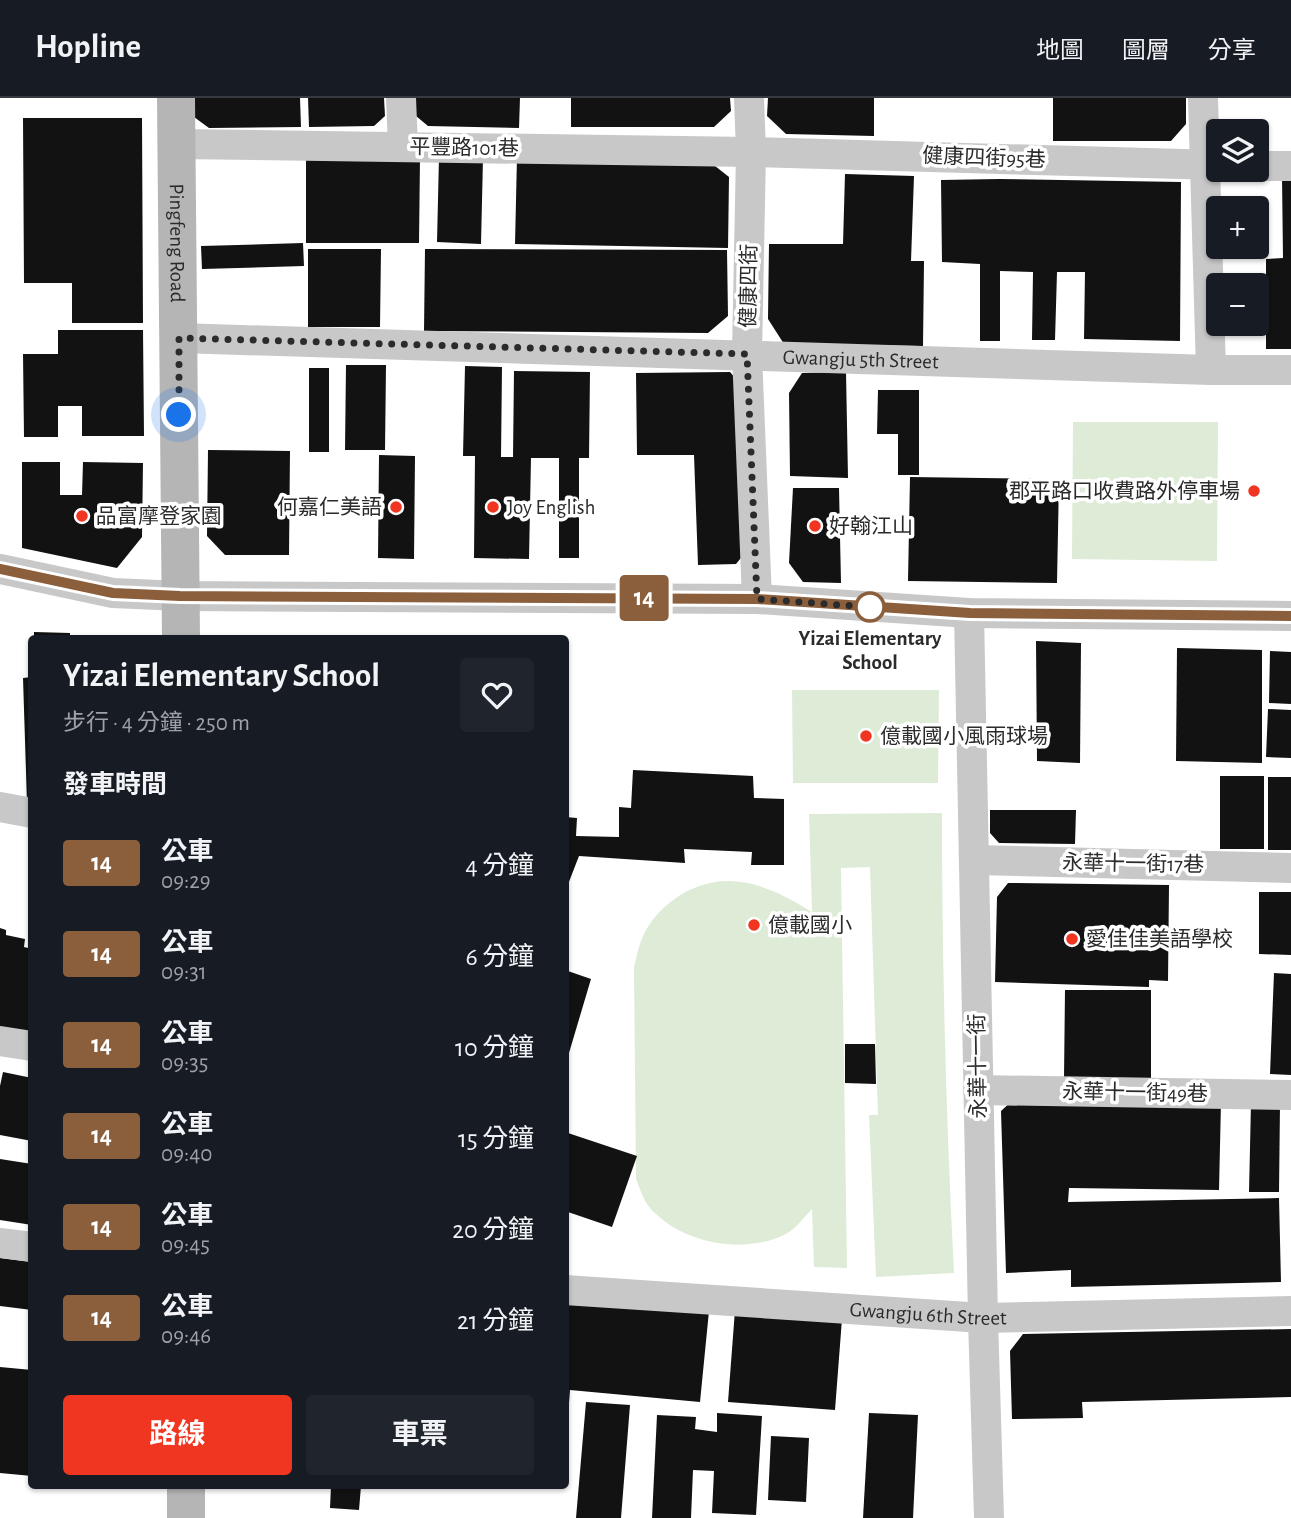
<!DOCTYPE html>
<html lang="zh-TW">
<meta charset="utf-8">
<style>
body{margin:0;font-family:"Alegreya Sans","Noto Sans TC",sans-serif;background:#20242c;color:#f1f3f6;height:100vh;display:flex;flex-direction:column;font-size:26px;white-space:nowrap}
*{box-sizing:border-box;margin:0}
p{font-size:23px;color:#9ea1a6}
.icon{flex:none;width:38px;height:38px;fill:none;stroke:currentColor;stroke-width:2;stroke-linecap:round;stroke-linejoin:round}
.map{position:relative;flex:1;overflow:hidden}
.details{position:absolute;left:28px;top:537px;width:541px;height:854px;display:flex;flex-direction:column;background:#171b24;border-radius:7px;box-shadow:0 2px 5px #0004}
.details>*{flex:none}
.badge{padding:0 14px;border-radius:5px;font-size:24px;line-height:46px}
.fabs{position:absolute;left:1206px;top:21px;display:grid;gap:14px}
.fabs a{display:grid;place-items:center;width:63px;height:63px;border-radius:7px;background:#171b24;box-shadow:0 2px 5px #0004;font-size:35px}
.you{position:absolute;width:35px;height:35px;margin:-18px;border:5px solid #fff;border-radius:50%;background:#1a73e8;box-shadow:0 0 0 10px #1a73e833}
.map>.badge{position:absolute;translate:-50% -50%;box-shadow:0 0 0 4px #fff}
h2{padding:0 35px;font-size:26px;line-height:63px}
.round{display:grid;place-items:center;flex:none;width:74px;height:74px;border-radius:7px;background:#20242c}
.summary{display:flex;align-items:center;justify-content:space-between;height:119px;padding:0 35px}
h1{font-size:33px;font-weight:700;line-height:52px}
.primary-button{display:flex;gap:14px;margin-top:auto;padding:14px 35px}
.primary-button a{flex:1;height:80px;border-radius:7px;background:#f03620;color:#fff;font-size:28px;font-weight:700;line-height:80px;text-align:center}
.primary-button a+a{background:#20242c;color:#f1f3f6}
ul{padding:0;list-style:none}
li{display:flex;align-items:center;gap:21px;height:91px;padding:0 35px}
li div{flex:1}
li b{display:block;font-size:26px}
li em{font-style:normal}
li .badge{min-width:77px;font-weight:700;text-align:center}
header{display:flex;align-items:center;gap:42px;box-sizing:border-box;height:98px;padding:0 35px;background:#171b24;border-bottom:2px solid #363941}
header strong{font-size:33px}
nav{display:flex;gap:38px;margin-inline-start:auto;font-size:24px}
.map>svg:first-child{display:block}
.green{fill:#deebd7}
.building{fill:#121212}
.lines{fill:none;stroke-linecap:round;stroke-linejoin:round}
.street{stroke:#c8c8c8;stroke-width:30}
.secondary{stroke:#b5b5b5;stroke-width:38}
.line-casing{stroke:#fff;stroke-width:16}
.line{stroke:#8b5e3c;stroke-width:10}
.walk{stroke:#2b2b2b;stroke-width:7;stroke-dasharray:0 12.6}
.poi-dot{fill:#f03620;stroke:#fff;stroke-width:2.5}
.stop-dot{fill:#fff;stroke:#8b5e3c;stroke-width:3.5}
.labels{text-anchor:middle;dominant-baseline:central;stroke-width:7;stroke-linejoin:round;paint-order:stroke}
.street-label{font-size:21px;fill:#2b2b2b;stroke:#fff}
.poi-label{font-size:21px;fill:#2b2b2b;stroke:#fff;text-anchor:start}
.stop-label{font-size:21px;font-weight:bold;fill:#2b2b2b;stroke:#fff}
</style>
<header>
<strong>Hopline</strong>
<nav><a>地圖</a><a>圖層</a><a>分享</a></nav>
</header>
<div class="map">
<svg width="1291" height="1420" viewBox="0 0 1291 1420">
<rect width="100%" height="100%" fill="#fff"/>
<g class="green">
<path d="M1073,324H1218L1217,463L1072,461Z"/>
<path d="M792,592H939L938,685H793Z"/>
<path d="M942,715C942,868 946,1021 954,1175L876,1179L869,1017H878L870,769L841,770L847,1170L814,1169L812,1111C803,1120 796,1131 784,1137C742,1157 681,1145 650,1110C643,1102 640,1090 636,1081L634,869C636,861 638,851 641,843C654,808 694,781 731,783C760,784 788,799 812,814L809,716Z"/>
</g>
<g class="building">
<path d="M194,0H300L301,29L209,30L194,19Z"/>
<path d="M308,0H384L385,18L374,28L309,29Z"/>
<path d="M416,0H520L519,30L428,28L416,18Z"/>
<path d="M571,0H730L731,13L714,29H571Z"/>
<path d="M768,0H874V38L786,36L767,18Z"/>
<path d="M1053,0H1186V26L1171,43H1053Z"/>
<path d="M23,20H142L143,225H72V185H24Z"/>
<path d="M306,58L420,59L419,145H306Z"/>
<path d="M439,59L483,60L481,146L437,144Z"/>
<path d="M517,59L710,64L729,79L728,150L515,146Z"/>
<path d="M845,76L914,78L911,163H924L923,248L784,246L768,221L769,146H843Z"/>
<path d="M1282,79H1291V251H1266V161L1283,160Z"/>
<path d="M999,81L1181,84L1180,243L1084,241L1085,174H1057L1055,242H1032L1033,174L1000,173V243H980V166L942,164L941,82Z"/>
<path d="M303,145L304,168L202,171L201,148Z"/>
<path d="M308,151H381L380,229H308Z"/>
<path d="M425,151L727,152L728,218L708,235L424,233Z"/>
<path d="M58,232H143L144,338H82V308H58V339H24L23,256H58Z"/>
<path d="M346,267H386L385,352H345Z"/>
<path d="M465,268L502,269L501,359H513L514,273L590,274L589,360H579V460H559V360H531L529,461L474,460L475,358H463Z"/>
<rect x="309" y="270" width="20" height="84"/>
<path d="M730,274L745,291L749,450L736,466L698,467L694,357H637L636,275Z"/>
<path d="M846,274L848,380L790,378L789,295L802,275Z"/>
<path d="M878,292H919V377H898V336H877Z"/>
<path d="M208,352L290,353L289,457H225L207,438Z"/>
<path d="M379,357L415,358L414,461L378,460Z"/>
<path d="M22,364H60V397H82L83,364L143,365L142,439L117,470L22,450Z"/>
<path d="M910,379L1059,381L1057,485L908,483Z"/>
<path d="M793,390H839L841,485L803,484L789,465Z"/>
<path d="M34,534L70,535V541H34Z"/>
<path d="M1036,543L1081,545L1080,665L1037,663Z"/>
<path d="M1177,550L1262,552V665L1176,663Z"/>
<path d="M1270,553L1291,554V606L1269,605Z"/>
<path d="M32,579V706L27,705L23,580Z"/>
<path d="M1268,611L1291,612V660L1266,659Z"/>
<path d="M633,672L753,678L754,700L784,701V767H751L752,754L684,751L685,765L579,758L565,794V719L577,720L576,738L619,739V709L631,710Z"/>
<rect x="1220" y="678" width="44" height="73"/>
<rect x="1268" y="679" width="23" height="73"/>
<path d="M990,712H1076L1075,746L999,745L990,735Z"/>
<path d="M1008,785L1169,787L1168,883L1149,882V889L995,884L997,799Z"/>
<path d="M1259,794H1291V857L1259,856Z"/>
<path d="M0,830L6,832V837L25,841L24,849L32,851V934L0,929Z"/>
<path d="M565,872L591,881L566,965H565Z"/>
<path d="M1274,875L1291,876V977L1270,976Z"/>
<path d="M1065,892H1151V980H1064Z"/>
<path d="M845,946H875L876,986L845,985Z"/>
<path d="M3,974L32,980V1043L0,1037V988Z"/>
<path d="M1013,1002L1221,1004L1219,1092L1069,1090L1068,1104L1279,1100L1281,1184L1071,1189V1172L1006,1175L1001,1013Z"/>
<path d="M1251,1005L1280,1006L1279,1094H1249Z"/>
<path d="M565,1034L637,1058L612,1129L565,1113Z"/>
<path d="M0,1061L32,1066V1127L0,1122Z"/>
<path d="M0,1160L32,1164V1212L0,1208Z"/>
<path d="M565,1201L709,1213L700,1304L570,1292L569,1305L565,1304Z"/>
<path d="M735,1212L842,1221L835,1312L728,1304Z"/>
<path d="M1291,1231V1299L1082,1304L1083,1320L1012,1321L1010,1253L1023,1236Z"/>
<path d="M0,1269L32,1272V1378L0,1375Z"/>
<path d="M586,1304L630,1307L621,1420H576Z"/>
<path d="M717,1315L762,1318L756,1417L712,1415L714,1373L693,1372L691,1420H652L657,1317L696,1319L695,1331L717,1334Z"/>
<path d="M869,1315L918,1317L913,1420H863Z"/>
<path d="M771,1338L809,1340L806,1404L768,1402Z"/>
<path d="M331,1388H361L359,1412L330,1410Z"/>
</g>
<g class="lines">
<g class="street">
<path d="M401,0L403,49"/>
<path d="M749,0L751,54L747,256L757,501"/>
<path d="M1203,0L1211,272"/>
<path d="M177,46L751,54L1218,67"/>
<path d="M1256,68H1291"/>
<path id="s1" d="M179,240L1211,272H1291"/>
<path d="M0,471L113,495L180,498L757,501L969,515L1291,518"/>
<path d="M969,515L983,1220L989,1420"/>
<path d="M0,709L32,715"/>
<path d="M974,762L1291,770"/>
<path d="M0,943L32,948"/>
<path d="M978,992L1291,997"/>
<path d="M0,1145L32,1149"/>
<path id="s2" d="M565,1192L983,1220L1291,1213"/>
</g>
<g class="secondary">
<path id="s3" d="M176,0L181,541"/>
<path d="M186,1388V1420"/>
</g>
</g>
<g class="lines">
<g class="line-casing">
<path id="line" d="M0,471L113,495L180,498L757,501L970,515L1291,518"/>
</g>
<use href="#line" class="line"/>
<path class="walk" d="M179,317V240L747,256L757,501L870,509"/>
</g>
<g class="poi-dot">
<circle cx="1254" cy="393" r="7"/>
<circle cx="396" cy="409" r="7"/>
<circle cx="493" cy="409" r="7"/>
<circle cx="82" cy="418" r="7"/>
<circle cx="815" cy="428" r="7"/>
<circle cx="866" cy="638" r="7"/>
<circle cx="754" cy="827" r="7"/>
<circle cx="1072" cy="841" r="7"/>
</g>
<circle class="stop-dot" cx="870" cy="509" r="14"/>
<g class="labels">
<g class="street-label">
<text transform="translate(464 50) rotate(1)">平豐路101巷</text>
<text transform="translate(984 60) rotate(2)">健康四街95巷</text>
<text stroke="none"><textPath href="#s3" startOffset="145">Pingfeng Road</textPath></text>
<text transform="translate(749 188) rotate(-89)">健康四街</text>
<text stroke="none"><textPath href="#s1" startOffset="682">Gwangju 5th Street</textPath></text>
<text transform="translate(1133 766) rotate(1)">永華十一街17巷</text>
<text transform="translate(978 968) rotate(-91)">永華十一街</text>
<text transform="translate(1135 995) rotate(1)">永華十一街49巷</text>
<text stroke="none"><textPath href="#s2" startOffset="364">Gwangju 6th Street</textPath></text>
</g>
<g class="poi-label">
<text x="1240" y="393" text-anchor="end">郡平路口收費路外停車場</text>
<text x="382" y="409" text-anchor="end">何嘉仁美語</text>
<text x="507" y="409">Joy English</text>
<text x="96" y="418">品富摩登家園</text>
<text x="829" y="428">好翰江山</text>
<text x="880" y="638">億載國小風雨球場</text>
<text x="768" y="827">億載國小</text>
<text x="1086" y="841">愛佳佳美語學校</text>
</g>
<g class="stop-label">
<text x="870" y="540">Yizai Elementary<tspan x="870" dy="24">School</tspan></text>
</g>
</g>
</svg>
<div class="fabs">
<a><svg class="icon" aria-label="layers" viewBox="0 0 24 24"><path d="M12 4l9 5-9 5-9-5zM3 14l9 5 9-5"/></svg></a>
<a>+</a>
<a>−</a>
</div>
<div class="you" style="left:179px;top:317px"></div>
<b class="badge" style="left:644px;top:500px;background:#8b5e3c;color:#fff">14</b>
<section class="details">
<div class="summary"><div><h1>Yizai Elementary School</h1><p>步行 · 4 分鐘 · 250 m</p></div><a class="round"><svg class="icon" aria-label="heart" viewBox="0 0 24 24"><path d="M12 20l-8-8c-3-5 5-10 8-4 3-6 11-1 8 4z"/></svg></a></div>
<h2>發車時間</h2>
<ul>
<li><span class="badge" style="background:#8b5e3c;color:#fff">14</span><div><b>公車</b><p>09:29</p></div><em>4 分鐘</em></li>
<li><span class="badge" style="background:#8b5e3c;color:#fff">14</span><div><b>公車</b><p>09:31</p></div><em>6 分鐘</em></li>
<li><span class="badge" style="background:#8b5e3c;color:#fff">14</span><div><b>公車</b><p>09:35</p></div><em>10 分鐘</em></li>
<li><span class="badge" style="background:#8b5e3c;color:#fff">14</span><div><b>公車</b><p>09:40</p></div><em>15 分鐘</em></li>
<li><span class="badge" style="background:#8b5e3c;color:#fff">14</span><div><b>公車</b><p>09:45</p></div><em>20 分鐘</em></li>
<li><span class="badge" style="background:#8b5e3c;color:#fff">14</span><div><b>公車</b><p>09:46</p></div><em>21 分鐘</em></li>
</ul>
<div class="primary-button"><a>路線</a><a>車票</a></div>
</section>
</div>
